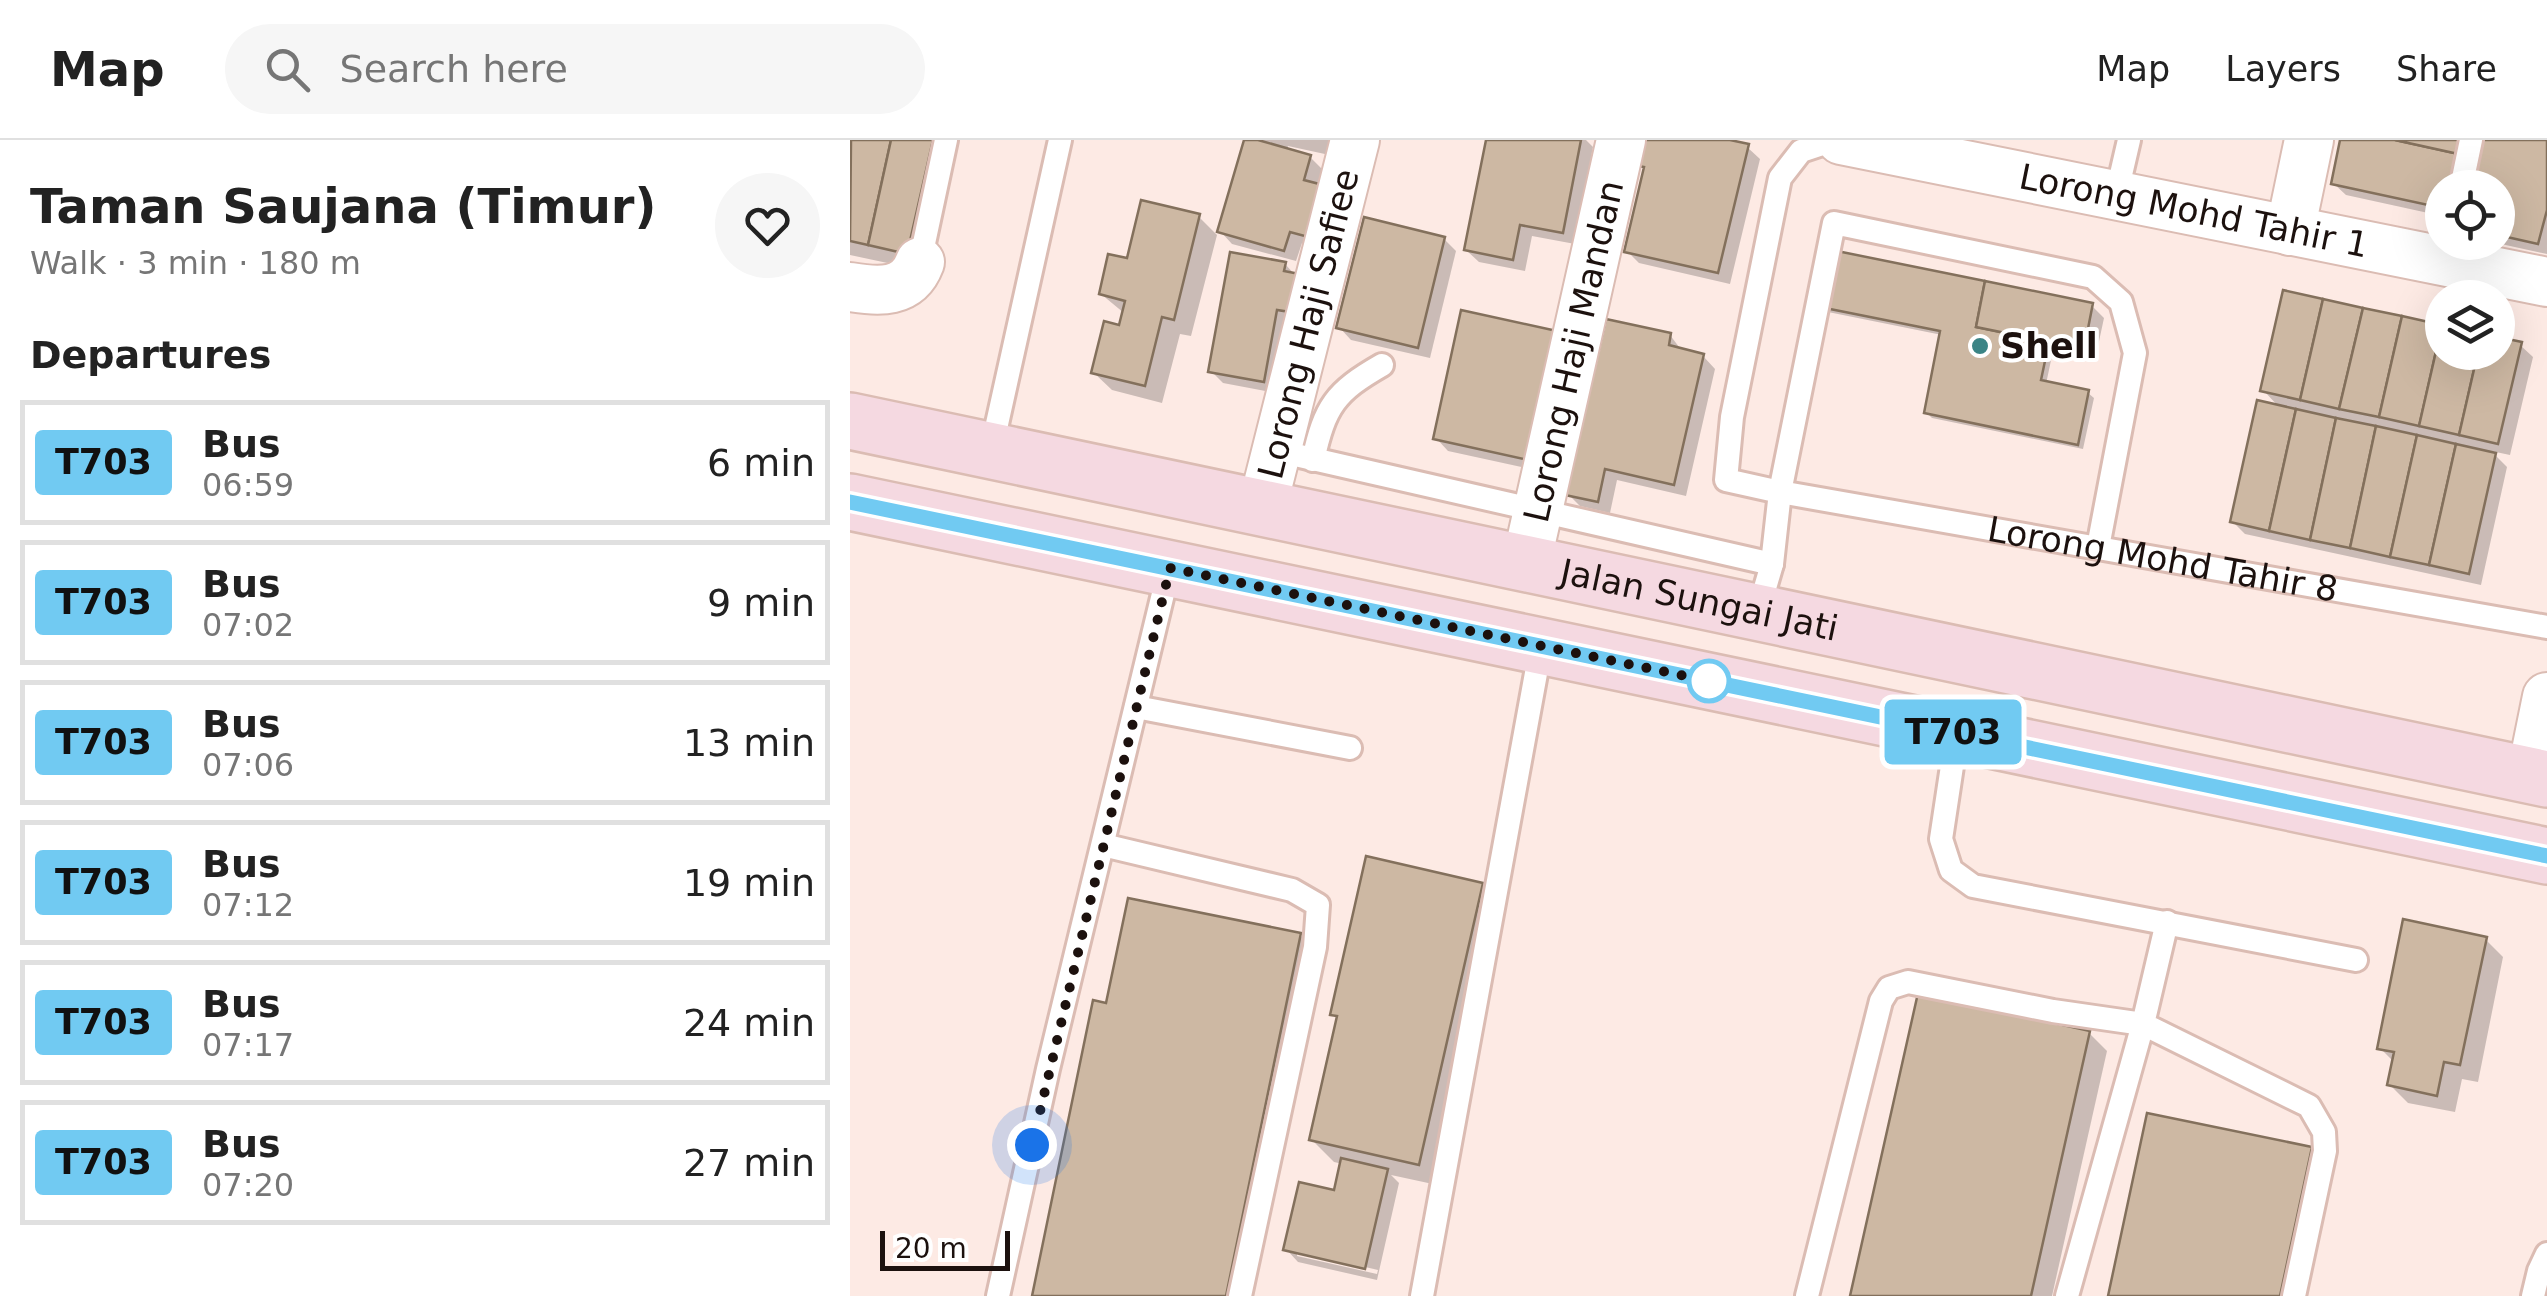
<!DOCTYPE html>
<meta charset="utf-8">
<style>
body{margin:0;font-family:"DejaVu Sans",sans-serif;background:#f6f6f6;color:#222;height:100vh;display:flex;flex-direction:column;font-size:38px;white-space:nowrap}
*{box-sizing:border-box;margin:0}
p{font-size:32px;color:#767676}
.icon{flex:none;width:55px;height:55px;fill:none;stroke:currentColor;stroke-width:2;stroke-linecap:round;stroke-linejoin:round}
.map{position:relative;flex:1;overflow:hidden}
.details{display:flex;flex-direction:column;background:#fff;width:850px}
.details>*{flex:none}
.badge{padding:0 20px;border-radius:8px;font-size:35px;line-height:65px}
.buttons{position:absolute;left:1575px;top:30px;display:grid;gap:20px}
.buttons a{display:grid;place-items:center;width:90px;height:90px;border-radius:50%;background:#fff;box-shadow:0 10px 40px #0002;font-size:50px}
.scale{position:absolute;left:30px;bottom:25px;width:130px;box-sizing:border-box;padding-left:10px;border:5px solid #1c110e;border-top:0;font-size:28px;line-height:35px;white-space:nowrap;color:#1c110e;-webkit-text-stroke:8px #fff;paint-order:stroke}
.you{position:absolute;width:50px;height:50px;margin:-25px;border:8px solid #fff;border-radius:50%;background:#1a73e8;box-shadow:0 0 0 15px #1a73e833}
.map>.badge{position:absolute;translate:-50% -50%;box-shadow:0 0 0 5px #fff}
h2{padding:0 30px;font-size:38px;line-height:90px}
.round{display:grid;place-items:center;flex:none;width:105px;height:105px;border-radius:52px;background:#f6f6f6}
.summary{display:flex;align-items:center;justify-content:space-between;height:170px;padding:0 30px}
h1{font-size:48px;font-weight:800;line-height:75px}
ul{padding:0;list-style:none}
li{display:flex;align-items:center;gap:30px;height:125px;margin:0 20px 15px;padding:0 10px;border:5px solid #e0e0e0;border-radius:0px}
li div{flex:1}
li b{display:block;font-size:38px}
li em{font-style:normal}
li .badge{min-width:110px;font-weight:700;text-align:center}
header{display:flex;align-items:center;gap:60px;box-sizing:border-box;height:140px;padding:0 50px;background:#fff;border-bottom:2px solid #e0e0e0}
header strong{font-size:48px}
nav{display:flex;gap:55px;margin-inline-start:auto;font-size:35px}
.search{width:700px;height:90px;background:#f6f6f6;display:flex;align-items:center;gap:25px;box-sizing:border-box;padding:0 35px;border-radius:55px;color:#767676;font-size:38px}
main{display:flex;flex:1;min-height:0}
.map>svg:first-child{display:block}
.shadow{fill:#0003;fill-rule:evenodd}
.building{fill:#cdb8a3;stroke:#83705c;stroke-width:2.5}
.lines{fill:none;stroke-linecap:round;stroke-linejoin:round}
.lane-casing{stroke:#dbbcb3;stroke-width:28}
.street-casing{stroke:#dbbcb3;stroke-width:52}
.secondary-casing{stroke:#dbbcb3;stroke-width:60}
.lane{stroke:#fff;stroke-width:22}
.street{stroke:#fff;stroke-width:48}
.secondary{stroke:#f5d9e1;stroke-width:55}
.line-casing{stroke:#fff;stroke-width:22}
.line{stroke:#71caf2;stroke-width:15}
.walk{stroke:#1c110e;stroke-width:10;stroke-dasharray:0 18}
.poi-dot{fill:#3b8485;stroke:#fff;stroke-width:4}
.stop-dot{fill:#fff;stroke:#71caf2;stroke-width:5}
.labels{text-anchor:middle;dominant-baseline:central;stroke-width:8;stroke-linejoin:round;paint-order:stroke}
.street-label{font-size:35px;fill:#1c110e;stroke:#fff}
.poi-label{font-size:35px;font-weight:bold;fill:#1c110e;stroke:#fff;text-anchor:start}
</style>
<header>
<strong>Map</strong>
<div class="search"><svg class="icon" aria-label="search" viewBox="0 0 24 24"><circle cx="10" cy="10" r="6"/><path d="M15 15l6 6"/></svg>Search here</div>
<nav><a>Map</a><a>Layers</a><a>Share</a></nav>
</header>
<main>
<section class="details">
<div class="summary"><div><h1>Taman Saujana (Timur)</h1><p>Walk · 3 min · 180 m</p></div><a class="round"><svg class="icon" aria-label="heart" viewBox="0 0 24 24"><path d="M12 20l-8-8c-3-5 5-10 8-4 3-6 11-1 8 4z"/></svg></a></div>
<h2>Departures</h2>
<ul>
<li><span class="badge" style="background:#71caf2;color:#111">T703</span><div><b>Bus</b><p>06:59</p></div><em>6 min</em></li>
<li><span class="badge" style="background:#71caf2;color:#111">T703</span><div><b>Bus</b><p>07:02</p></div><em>9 min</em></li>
<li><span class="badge" style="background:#71caf2;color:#111">T703</span><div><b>Bus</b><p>07:06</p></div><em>13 min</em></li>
<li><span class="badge" style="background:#71caf2;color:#111">T703</span><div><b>Bus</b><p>07:12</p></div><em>19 min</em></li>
<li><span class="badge" style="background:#71caf2;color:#111">T703</span><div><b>Bus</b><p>07:17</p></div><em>24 min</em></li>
<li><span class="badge" style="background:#71caf2;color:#111">T703</span><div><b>Bus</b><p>07:20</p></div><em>27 min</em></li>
</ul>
</section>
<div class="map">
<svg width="1697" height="1156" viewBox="0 0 1697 1156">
<rect width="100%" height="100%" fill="#fdeae4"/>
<g class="shadow">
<path d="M0,0H104L75,131L0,115Z"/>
<path d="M396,0H488L484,16L438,6L437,10L460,17L472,29L458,104L452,103L446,121L382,104L370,91Z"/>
<path d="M638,0H736L743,7L725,104L682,96L675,131L629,122L616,110Z"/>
<path d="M797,0H884V3L897,7L910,19L880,144L789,123L777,111L796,30L791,25Z"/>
<path d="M1493,0H1697V114L1642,102H1648V48H1592V76L1496,55L1483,43Z"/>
<path d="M349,77L367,95L341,196L330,194L312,263L262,250L243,232L271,189L274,173L251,154L278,121Z"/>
<path d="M594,99L606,111L580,218L501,200L489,187Z"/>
<path d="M435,124L446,136L426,253L373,243L361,231Z"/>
<path d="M1435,153L1592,188V212H1648V200L1670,205L1683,217L1660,315L1641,311L1657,327L1631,445L1395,394L1383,382L1430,268L1413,250Z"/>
<path d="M972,166H1242L1254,178L1245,220L1203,211L1196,244L1238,253L1244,258L1233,309L1082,278L1076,272L1092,195L978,172Z"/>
<path d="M613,173L699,333L598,311L586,298Z"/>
<path d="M820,195L832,211L853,216L865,229L836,356L767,340L760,373L730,366L718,354Z"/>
<path d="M632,745L655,768L592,1046L541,1035L549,1043L527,1140L448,1122L436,1109L486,1053L493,1024L484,1022L461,999L488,880L482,874ZM447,1111L528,1130L527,1134L447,1116Z"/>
<path d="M450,795L468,813L397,1156H184L258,866Z"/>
<path d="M1635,799L1653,817L1628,942L1612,939L1605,972L1558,963L1540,945L1545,923L1530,908Z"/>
<path d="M1239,893L1257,911L1202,1156H1003Z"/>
<path d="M1460,1009L1478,1027L1451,1156H1261Z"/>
</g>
<g class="building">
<path d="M1,0H41L18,105L0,101Z"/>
<path d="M41,0H83L57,114L18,105Z"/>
<path d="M394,0H408L461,15L454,40L477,46L462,98L440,92L434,111L367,92Z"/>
<path d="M636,0H731L713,93L670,85L663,120L614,110Z"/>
<path d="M794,0H880L899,4L868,133L774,112L794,27L788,26Z"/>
<path d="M1490,0H1545L1613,15L1605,48H1592V68L1481,44Z"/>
<path d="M1545,0H1616L1613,15Z"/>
<path d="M1631,0H1697V70L1688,104L1648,95V48H1621Z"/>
<path d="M291,60L350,74L324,180L312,177L295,246L241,233L254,181L269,185L275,161L249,154L258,114L277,118Z"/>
<path d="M514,77L595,97L568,208L486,188Z"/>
<path d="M982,110L1135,141L1126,187L1199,202L1191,240L1239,250L1228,305L1074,273L1090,191L970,167Z"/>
<path d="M380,112L436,122L434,131L460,136L453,174L427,170L414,242L358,232Z"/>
<path d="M1135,141L1243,163L1234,209L1126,187Z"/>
<path d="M1433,150L1473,159L1450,260L1410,251Z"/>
<path d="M1473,159L1513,168L1489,269L1450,260Z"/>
<path d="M1513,168L1552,176L1529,277L1489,269Z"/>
<path d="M611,170L716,193L687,322L583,299Z"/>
<path d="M1552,176L1592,185L1569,286L1529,277Z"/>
<path d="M756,179L821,193L819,205L854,214L824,345L755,329L748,362L715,355Z"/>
<path d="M1592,185V212H1628L1609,295L1569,286Z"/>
<path d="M1648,197L1672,202L1648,304L1609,295L1628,212H1648Z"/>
<path d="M1407,260L1446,269L1419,391L1380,382Z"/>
<path d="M1446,269L1486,278L1460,400L1419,391Z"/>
<path d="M1486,278L1526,286L1500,408L1460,400Z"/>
<path d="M1526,286L1567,295L1540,417L1500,408Z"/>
<path d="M1567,295L1606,304L1579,425L1540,417Z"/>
<path d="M1606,304L1646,313L1619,434L1579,425Z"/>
<path d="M516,716L633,743L569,1025L459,1000L487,876L480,875Z"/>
<path d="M278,758L451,793L376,1156H182L243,860L256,863Z"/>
<path d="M1553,779L1637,797L1610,925L1594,922L1587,956L1537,945L1544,912L1527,909Z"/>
<path d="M1068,853L1240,891L1181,1156H1000Z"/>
<path d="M1297,973L1462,1007L1430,1156H1258Z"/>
<path d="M491,1018L538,1029L515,1129L433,1110L449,1042L484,1050Z"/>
</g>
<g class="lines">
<g class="lane-casing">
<g id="lane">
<path id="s1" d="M984,0L951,11L930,38L882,277L876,340L930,352L1697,487"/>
<path d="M1611,48L1621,0"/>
<path d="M1266,56L1279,0"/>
<path d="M70,122L96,0"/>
<path d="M141,311L210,0"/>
<path d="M428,311L922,424"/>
<path d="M463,320C475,266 485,252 532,225"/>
<path d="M908,472L922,424L930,352L984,83L1243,137L1271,162L1285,213L1248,407"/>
<path d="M286,567L500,608"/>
<path d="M1107,593L1091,699L1101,730L1123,746L1506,820"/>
<path d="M253,705L442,750L468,765L465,807L390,1156"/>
<path d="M1317,782L1293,884L1459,966L1474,992L1475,1011L1444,1156"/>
<path d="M148,1156L198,929L319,429"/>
<path d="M572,1156L691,506"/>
<path d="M957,1156L1031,861L1039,848L1058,842L1203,871L1293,884L1217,1156"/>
<path d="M1683,1156L1689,1131L1697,1114"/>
</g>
</g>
<g class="street-casing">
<g id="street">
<path id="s2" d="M991,0L1697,142"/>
<path d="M1440,91L1459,0"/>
<path d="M0,147C29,152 58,154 70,122"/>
<path id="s3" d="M412,368L505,0"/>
<path id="s4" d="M676,424L771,0"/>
<path d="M1681,636L1697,557"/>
</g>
</g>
<g class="secondary-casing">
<g id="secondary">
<path id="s5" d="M0,281L1697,639"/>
<path d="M0,362L1697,716"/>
</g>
</g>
<use href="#lane" class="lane"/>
<use href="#street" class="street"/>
<use href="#secondary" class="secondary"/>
</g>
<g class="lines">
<g class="line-casing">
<path id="line" d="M0,362L1697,716"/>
</g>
<use href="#line" class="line"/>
<path class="walk" d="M182,1005L320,428L859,541"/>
</g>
<circle class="poi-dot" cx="1130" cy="206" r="10"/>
<circle class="stop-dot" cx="859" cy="541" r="20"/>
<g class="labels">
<g class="street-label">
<text stroke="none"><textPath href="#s2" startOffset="360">Lorong Mohd Tahir 1</textPath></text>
<text stroke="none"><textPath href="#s3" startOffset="190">Lorong Haji Safiee</textPath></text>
<text stroke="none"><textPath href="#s4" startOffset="218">Lorong Haji Mandan</textPath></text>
<text stroke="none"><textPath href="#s1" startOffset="820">Lorong Mohd Tahir 8</textPath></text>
<text stroke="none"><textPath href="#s5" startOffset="868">Jalan Sungai Jati</textPath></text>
</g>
<g class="poi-label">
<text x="1150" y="206">Shell</text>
</g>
</g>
</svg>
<div class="buttons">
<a><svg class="icon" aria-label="locate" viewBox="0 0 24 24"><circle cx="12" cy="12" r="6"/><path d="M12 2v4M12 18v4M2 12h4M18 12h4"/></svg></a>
<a><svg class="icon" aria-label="layers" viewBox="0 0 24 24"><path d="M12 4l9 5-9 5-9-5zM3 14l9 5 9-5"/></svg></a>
</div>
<div class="scale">20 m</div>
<div class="you" style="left:182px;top:1005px"></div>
<b class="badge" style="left:1103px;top:592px;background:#71caf2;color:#111">T703</b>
</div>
</main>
